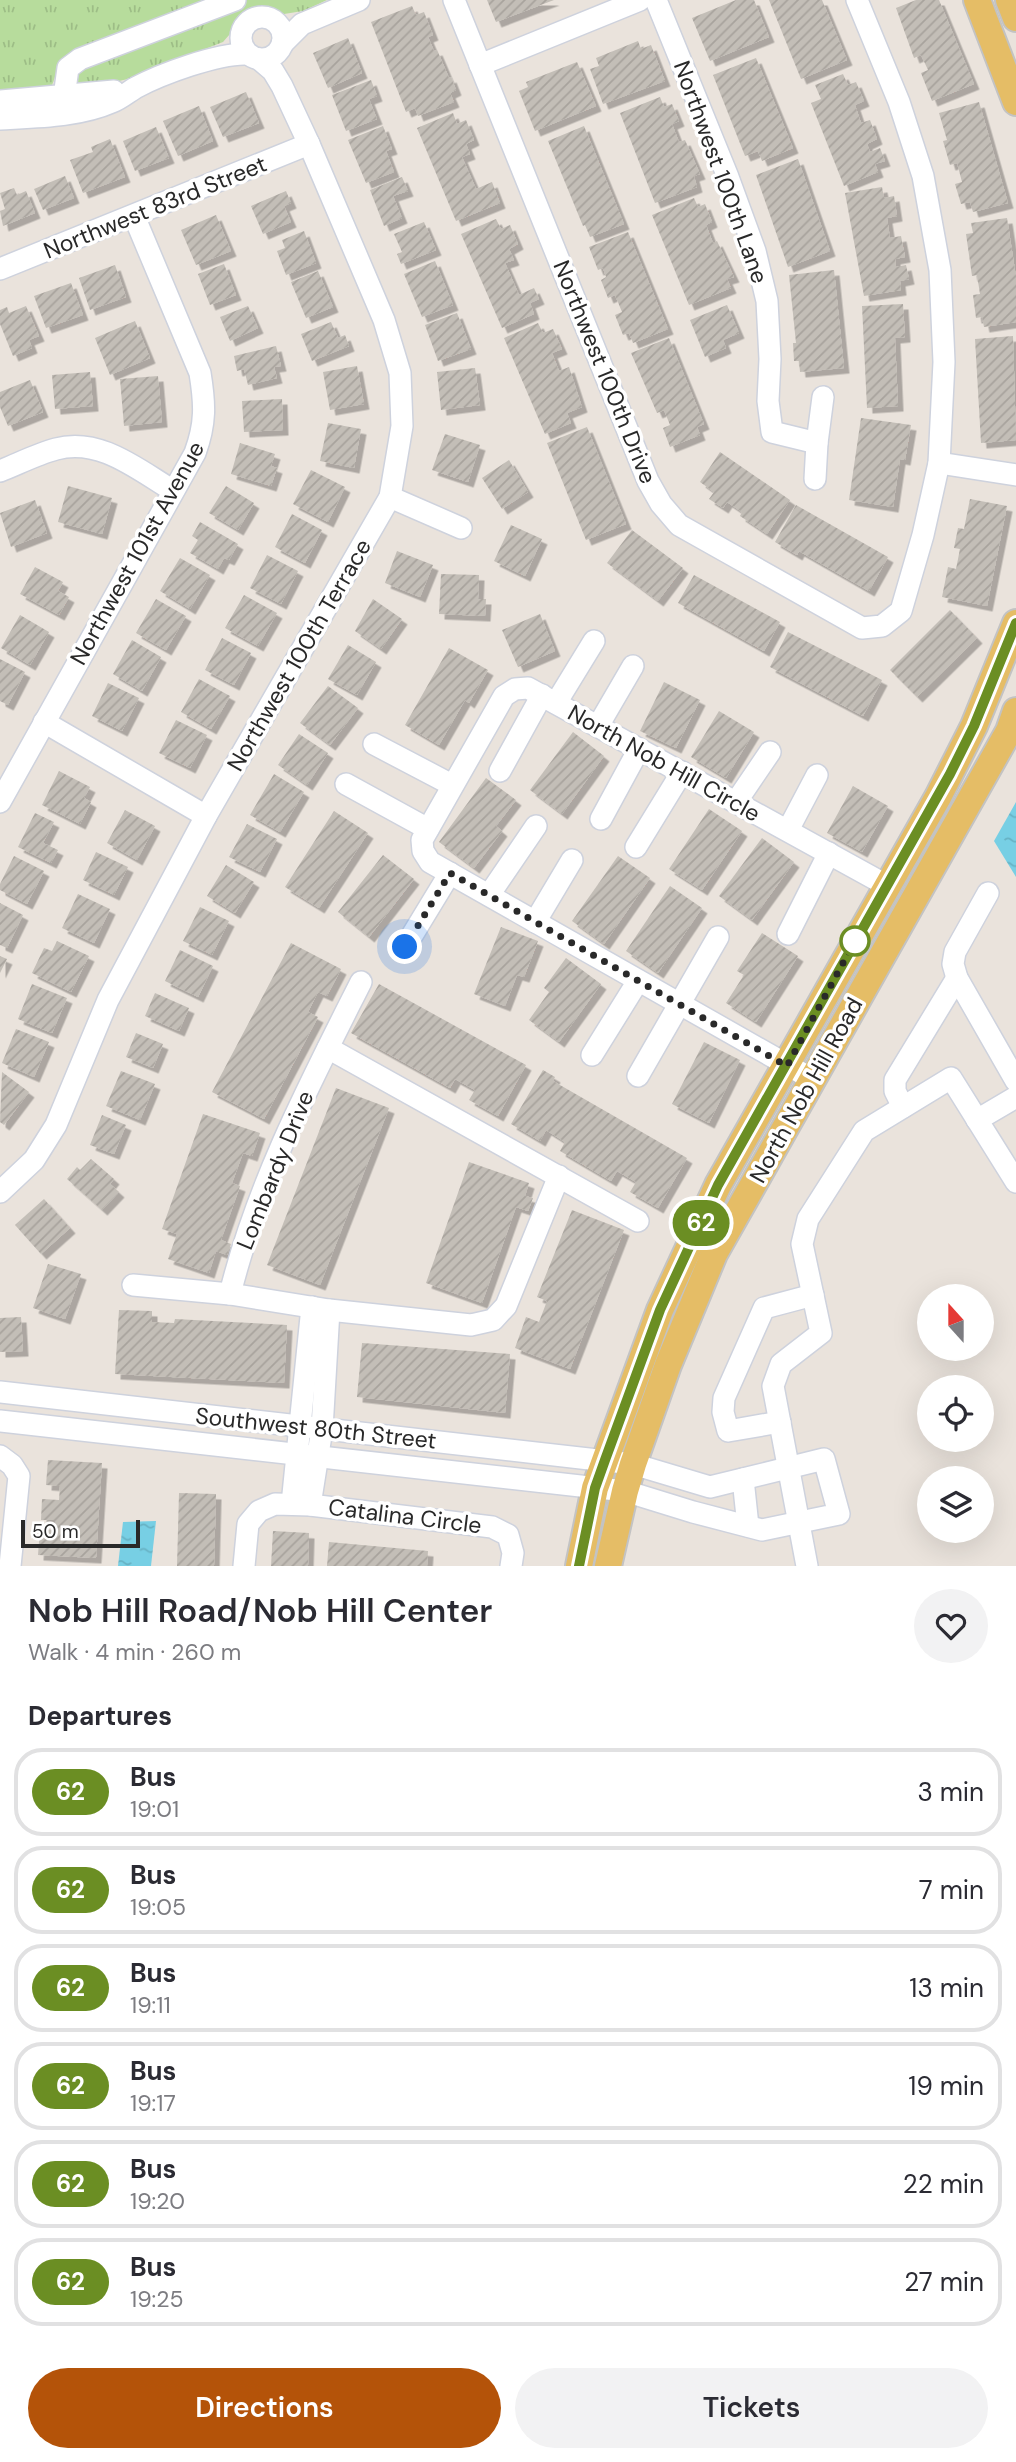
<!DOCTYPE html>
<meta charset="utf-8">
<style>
body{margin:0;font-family:"DM Sans",sans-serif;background:#f2f2f3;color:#2b2b33;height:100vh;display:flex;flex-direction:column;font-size:26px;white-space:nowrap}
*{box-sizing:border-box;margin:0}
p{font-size:23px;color:#7c7c81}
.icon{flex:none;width:38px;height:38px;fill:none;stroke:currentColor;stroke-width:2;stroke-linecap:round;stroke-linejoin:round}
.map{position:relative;height:1566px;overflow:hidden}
.side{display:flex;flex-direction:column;background:#fff;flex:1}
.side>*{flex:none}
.badge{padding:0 14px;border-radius:23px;font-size:24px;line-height:46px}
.needle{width:46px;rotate:339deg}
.tools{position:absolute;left:917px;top:1284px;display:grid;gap:14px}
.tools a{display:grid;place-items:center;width:77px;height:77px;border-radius:50%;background:#fff;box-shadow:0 7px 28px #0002;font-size:35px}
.scale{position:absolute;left:21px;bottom:18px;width:119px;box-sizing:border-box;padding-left:7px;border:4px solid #292929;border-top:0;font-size:19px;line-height:24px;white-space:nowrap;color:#292929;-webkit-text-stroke:5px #fff;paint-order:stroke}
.you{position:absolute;width:35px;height:35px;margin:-18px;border:5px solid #fff;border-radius:50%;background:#1a73e8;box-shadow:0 0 0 10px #1a73e833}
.map>.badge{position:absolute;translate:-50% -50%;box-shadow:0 0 0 4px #fff}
h2{padding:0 28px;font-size:26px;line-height:63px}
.round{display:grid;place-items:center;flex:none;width:74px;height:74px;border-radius:37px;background:#f2f2f3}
.summary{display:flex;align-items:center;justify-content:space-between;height:119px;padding:0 28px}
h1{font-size:33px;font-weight:600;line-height:52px}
.action{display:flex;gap:14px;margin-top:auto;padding:14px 28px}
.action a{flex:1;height:80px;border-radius:42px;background:#b45309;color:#fff;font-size:28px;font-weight:600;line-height:80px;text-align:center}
.action a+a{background:#f2f2f3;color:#2b2b33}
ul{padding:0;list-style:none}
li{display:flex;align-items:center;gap:21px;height:88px;margin:0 14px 10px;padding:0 14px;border:4px solid #e1e1e2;border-radius:28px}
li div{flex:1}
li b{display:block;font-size:26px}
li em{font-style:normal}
li .badge{min-width:77px;font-weight:700;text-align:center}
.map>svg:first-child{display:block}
.grass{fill:url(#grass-tufts)}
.water{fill:url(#water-ripples)}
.building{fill:url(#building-hatch);filter:url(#shadow)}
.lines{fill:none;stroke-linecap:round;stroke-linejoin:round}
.minor-casing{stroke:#ced2dd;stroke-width:24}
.major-casing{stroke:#c3c3c3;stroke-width:30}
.minor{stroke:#fff;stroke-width:21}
.major{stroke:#e5bd66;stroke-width:26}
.line-casing{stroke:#fff;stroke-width:16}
.line{stroke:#6b8e23;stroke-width:10}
.walk{stroke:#292929;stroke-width:7;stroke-dasharray:0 12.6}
.stop-dot{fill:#fff;stroke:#6b8e23;stroke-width:3.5}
.labels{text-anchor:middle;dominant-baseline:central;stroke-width:7;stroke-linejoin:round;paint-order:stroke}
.street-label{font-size:23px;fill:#292929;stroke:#fff}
</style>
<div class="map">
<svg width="1016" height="1566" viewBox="0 0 1016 1566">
<defs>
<pattern id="grass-tufts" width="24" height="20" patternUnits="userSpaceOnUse" patternTransform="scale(1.75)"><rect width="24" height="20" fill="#b7dc9c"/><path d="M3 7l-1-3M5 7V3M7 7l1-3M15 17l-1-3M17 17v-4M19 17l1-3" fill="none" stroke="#9dbd86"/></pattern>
<pattern id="water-ripples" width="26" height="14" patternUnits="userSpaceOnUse" patternTransform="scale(1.75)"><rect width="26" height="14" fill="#77cfe4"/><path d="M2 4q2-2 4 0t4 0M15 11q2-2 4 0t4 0" fill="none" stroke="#67b2c4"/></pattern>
<pattern id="building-hatch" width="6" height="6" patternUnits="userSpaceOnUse" patternTransform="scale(1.75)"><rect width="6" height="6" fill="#c3beb7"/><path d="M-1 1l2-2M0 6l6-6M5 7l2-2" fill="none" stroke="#a8a39d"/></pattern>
<filter id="shadow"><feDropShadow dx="5.5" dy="5.5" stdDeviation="0" flood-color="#0004"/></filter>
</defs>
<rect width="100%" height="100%" fill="#eae3dc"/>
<path class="grass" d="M0,0H327L303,11L284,14L264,9L243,19L223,42L128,79L96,86H71L60,63L51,88L0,95Z"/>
<g class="water">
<path d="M1016,802V877L994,841Z"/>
<path d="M156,1521L151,1566H118L123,1522Z"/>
</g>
<g class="building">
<path d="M487,0H554L496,22Z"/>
<path d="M736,0H754L769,37L710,61L692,18Z"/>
<path d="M769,0H822L847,60L801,79Z"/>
<path d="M916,0H939L974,84L932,101L921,73L928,70L921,55L914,58L896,8Z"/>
<path d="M412,6L416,15L424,12L433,35L428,37L434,51L437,50L449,78L451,77L456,90L450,93L454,102L418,116L415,108L406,112L371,22Z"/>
<path d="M348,38L362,73L328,88L313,53Z"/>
<path d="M638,41L641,49L651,45L665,81L603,104L590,69L599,66L596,58Z"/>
<path d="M756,58L793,148L762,161L758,151L745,156L713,75Z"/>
<path d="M577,62L596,106L535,131L519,91L528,87L526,82Z"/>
<path d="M843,74L848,85L856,82L864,101L855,105L861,123L870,120L877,139L867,144L870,152L880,148L885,161L875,164L878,172L844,186L811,103L821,99L815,85Z"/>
<path d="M371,80L377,96L369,99L377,119L346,131L332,95Z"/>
<path d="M246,92L259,123L223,137L210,107Z"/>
<path d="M660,97L664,107L672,104L679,121L672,124L679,142L685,140L700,174L694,176L697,187L655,203L620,113Z"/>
<path d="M979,102L1008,203L973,212L970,202L961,204L955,184L962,182L957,163L950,165L943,141L947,140L939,113Z"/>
<path d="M199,106L213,141L178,156L163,121Z"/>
<path d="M453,113L457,124L466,120L474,140L466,144L470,154L462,157L476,189L492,182L500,203L456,221L417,128Z"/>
<path d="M383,126L392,149L386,151L394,172L366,183L348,140Z"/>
<path d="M584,126L624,224L590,237L585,225L583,226L548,141Z"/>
<path d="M156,127L169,158L135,171L123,141Z"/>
<path d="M110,139L125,177L83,193L70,160L93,152L91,147Z"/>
<path d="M798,159L830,251L788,267L756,175Z"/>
<path d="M65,176L74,198L43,210L34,189Z"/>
<path d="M402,177L408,191L393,196L402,218L384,226L370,190Z"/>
<path d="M882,187L884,198L894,196L897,216L887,218L890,238L901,236L905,257L895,259L896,267L906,265L909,279L900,281L901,290L864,296L845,193Z"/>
<path d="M14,188L17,195L26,191L35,213L3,226L0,211L5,209L0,193Z"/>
<path d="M286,191L291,203L284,206L291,222L263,234L251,206Z"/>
<path d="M694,198L698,207L705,204L712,222L706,225L713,243L717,241L734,277L727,279L731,288L689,305L652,215Z"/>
<path d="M216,215L231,251L196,265L181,230Z"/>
<path d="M1007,218L1016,277V322L984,327L982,317L976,318L973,295L980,294L977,275L972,276L966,234L973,233L971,223Z"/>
<path d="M496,219L501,229L510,225L518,244L509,249L514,260L505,263L519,295L534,288L539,299L530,303L534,314L502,328L461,234Z"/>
<path d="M424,222L436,250L401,264L397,254L402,252L394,234Z"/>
<path d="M304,231L316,263L286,275L277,251L285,248L282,240Z"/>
<path d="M628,232L668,329L633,343L629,333L623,335L615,315L622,312L615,295L608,298L601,280L606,277L603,268L598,270L589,247Z"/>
<path d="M435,261L453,305L422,317L404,274Z"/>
<path d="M224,264L236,295L210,305L198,274Z"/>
<path d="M115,265L126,297L90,310L79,278Z"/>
<path d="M834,270L844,368L800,372L799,361H794L793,343H796L789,275Z"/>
<path d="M318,271L333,307L306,318L291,282Z"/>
<path d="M71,283L83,315L46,328L34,296Z"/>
<path d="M903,304L905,337L895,338L898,406L867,408L862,306Z"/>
<path d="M727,305L739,333L723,340L726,348L705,357L690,320Z"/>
<path d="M26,306L39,336L29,340L32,348L13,356L0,324V310L7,307L9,313Z"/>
<path d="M248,306L258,328L230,341L220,317Z"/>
<path d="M457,313L471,349L438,361L425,325Z"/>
<path d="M135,321L150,358L110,375L95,338Z"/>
<path d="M331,322L338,338L345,335L349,346L312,361L301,334Z"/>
<path d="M538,323L543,333L553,329L562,349L552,353L559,371L569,367L582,407L567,413L571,423L545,434L504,338Z"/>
<path d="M1013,336L1016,440L981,443L975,339Z"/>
<path d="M669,338L704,424L697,427L700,435L670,447L663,428L670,425L664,410L657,413L631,353Z"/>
<path d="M276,346L281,366L274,367L277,378L248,385L244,369L237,371L234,356Z"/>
<path d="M357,366L364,404L330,410L323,372Z"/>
<path d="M475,368L480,405L441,410L437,372Z"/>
<path d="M90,372L93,406L55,409L52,375Z"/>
<path d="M158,376L162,422L124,426L120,379Z"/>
<path d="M30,380L43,412L8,426L0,407V392Z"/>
<path d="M282,399L283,430L244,432L242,401Z"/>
<path d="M861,418L911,425L905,460L900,459L893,507L849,500Z"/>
<path d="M328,423L361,429L354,468L320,461Z"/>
<path d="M587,427L626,524L586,540L547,443Z"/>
<path d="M445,434L480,445L468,482L432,470Z"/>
<path d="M240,443L275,454L271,466L277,468L271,486L231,474Z"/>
<path d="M720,452L790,500L767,534L740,516L742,512L727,502L723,508L709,499L714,492L700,482Z"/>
<path d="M509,460L528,492L502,509L482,478Z"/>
<path d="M311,470L345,487L328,522L293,504Z"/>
<path d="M68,486L112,498L102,534L58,522Z"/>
<path d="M226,486L254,503L238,530L209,513Z"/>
<path d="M970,499L1007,506L987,606L942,597L948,567L956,569L960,549L954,548L958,528L964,529Z"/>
<path d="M35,500L47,533L11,547L0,513Z"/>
<path d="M796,505L888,557L869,591L799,551L797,555L775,542Z"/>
<path d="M292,514L322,530L305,563L275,547Z"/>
<path d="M200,522L238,544L229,560L224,558L218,569L190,553L198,540L192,536Z"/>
<path d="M511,525L542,539L525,576L494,561Z"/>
<path d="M632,530L683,568L658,601L607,563Z"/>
<path d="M397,551L433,565L420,597L385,583Z"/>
<path d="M267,555L298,571L281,604L250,588Z"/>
<path d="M180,558L210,575L190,609L160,591Z"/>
<path d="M35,567L63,582L58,591L69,597L59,615L20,594Z"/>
<path d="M441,574L479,575L478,599H486L485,616L439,614Z"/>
<path d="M694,575L780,622L764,651L678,603Z"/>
<path d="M244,595L277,613L258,646L225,628Z"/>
<path d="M156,599L186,616L166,650L136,633Z"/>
<path d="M373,599L402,619L381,649L355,631Z"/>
<path d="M950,610L977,638L917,697L890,670Z"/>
<path d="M540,614L555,651L518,667L502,630Z"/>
<path d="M20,615L49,632L30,665L1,648Z"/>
<path d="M788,632L882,680L863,716L770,667Z"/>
<path d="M222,638L251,653L234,685L205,670Z"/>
<path d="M132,640L161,657L142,691L113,674Z"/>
<path d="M348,645L376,662L357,695L328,679Z"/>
<path d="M449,648L488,670L469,703L465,700L439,745L405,725Z"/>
<path d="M0,659L25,672L8,705L0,701Z"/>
<path d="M199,679L230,696L211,729L181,712Z"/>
<path d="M664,682L700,700L676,748L640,731Z"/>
<path d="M108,683L139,698L122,731L92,716Z"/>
<path d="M328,686L358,708L330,745L300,723Z"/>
<path d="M719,711L754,732L726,778L691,757Z"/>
<path d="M176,720L207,735L190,768L159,753Z"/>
<path d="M573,732L604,756L562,814L530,790Z"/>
<path d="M299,734L328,753L307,785L278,765Z"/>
<path d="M59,771L90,787L84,798L91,802L80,824L42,805Z"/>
<path d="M274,774L304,792L280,832L250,815Z"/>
<path d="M486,778L516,800L496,826L502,831L474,868L439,842Z"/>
<path d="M853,786L888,806L862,852L827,833Z"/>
<path d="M709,809L742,831L702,890L669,869Z"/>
<path d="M125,810L155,826L137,860L107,843Z"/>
<path d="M334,811L368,833L319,908L285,887Z"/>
<path d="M35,813L54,822L43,843L58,850L51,863L18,847Z"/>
<path d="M247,824L277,839L260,872L229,857Z"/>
<path d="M762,838L794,862L752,920L719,896Z"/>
<path d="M96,852L128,867L114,895L83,880Z"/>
<path d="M383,855L414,879L369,937L338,912Z"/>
<path d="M14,856L44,871L27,904L0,890V884Z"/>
<path d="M618,856L650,878L604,944L572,921Z"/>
<path d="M226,865L254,882L235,913L207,896Z"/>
<path d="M670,886L702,908L658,973L626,951Z"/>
<path d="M78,894L110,909L94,943L62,928Z"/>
<path d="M0,903L23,915L7,948L0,945Z"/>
<path d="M200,907L229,921L212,955L183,941Z"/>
<path d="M501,927L538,941L524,977L517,975L505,1006L474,994Z"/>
<path d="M762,933L798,956L756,1022L726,1003L744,975L737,971Z"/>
<path d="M57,941L89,956L71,992L32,973L44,948L52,951Z"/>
<path d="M291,943L341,969L327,996L318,992L308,1012L318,1017L264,1119L212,1092Z"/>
<path d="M180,950L213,966L198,997L165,981Z"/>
<path d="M0,956L7,959L0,973Z"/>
<path d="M566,958L601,984L559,1042L529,1020L549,992L544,988Z"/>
<path d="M32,984L67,998L52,1033L18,1019Z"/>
<path d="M379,984L526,1065L498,1116L469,1100L475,1090L455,1079L450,1088L351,1033Z"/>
<path d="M155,993L189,1008L179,1031L145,1016Z"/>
<path d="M16,1029L49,1042L34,1077L2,1063Z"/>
<path d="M136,1033L163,1044L153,1068L126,1057Z"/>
<path d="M704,1042L740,1060L709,1123L672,1104Z"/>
<path d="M543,1070L555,1077L553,1081L687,1158L658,1208L630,1192L636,1182L617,1171L611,1181L560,1151L565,1142L546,1130L540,1141L511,1124Z"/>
<path d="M121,1071L155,1084L140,1120L106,1106Z"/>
<path d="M2,1072L29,1092L4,1125L0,1122Z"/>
<path d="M336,1088L389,1108L320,1285L267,1265Z"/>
<path d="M203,1114L260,1133L252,1156L243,1153L232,1183L240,1186L221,1240L231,1244L227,1255L216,1251L209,1273L168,1259L177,1234L162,1229Z"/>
<path d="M102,1115L126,1125L114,1154L90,1145Z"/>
<path d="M91,1159L114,1179L110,1184L119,1192L102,1210L67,1179L77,1167L80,1170Z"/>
<path d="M469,1162L529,1183L525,1196L533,1198L528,1211L516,1207L482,1303L426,1283Z"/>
<path d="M44,1199L70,1228L41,1254L15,1225Z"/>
<path d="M572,1210L624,1230L570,1369L515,1348L526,1317L539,1322L547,1301L537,1297Z"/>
<path d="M48,1264L81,1274L65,1319L33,1308Z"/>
<path d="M119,1310L152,1311V1322L174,1323L175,1319L287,1325L284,1383L115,1374Z"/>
<path d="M21,1317L23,1351L0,1352V1318Z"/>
<path d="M362,1343L510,1354L505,1413L357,1397Z"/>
<path d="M48,1460L102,1463L96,1558L38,1555L40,1529L55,1530V1520H41L42,1499L59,1500L60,1486L46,1485Z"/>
<path d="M179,1493L216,1494L214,1566H177Z"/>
<path d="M273,1531L309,1533L308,1566H271Z"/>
<path d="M329,1542L428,1551L427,1566H327Z"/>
</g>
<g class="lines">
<g class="minor-casing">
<g id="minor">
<path d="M454,0L648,481L661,504L679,525L862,628L882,626L901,611L923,535L939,463L944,362L940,270L923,176L899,102L857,0"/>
<path d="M656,0L728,177L755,251L767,301L770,359L768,401L772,432L817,443L823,397"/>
<circle cx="262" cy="38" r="21"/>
<path d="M282,44L302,24L359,0"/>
<path d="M480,65L640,0"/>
<path d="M64,97L68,68L80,59L235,0"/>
<path d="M0,101L114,91"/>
<path d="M0,119C36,117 78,117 112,102C120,99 127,93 135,88C161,74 218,53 247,54"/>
<path d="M0,269L309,144"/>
<path d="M939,463L1016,475"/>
<path d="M0,471C18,464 37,454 56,449C99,437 137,469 172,490"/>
<path d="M815,479L817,443"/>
<path d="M390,497L461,528"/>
<path d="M556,703L594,641"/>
<path d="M44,722L206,816"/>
<path d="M598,726L633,666"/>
<path d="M374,744L452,785"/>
<path d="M500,771L542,695"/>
<path d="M346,784L428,829"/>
<path d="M0,802L195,453C206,423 205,404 200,373L134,216"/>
<path d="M736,802L770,752"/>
<path d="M601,819L639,749"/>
<path d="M788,830L817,775"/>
<path d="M636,847L682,772"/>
<path d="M988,893L955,952L953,964L957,978L1016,1081"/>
<path d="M489,895L536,826"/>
<path d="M535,922L572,860"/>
<path d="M788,934L829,853"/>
<path d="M405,947L450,873"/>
<path d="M328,1048L638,1221"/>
<path d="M592,1055L638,981"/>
<path d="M638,1076L718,937"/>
<path d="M812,1079L430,862L423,851L422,840L504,696L515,689L528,688L886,885"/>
<path d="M903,1107L895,1091V1080L957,978"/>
<path d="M977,1120L1016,1097"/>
<path d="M0,1192L34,1160L56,1125L108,1000L206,816L390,497L402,426L400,373L384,320L309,144L282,86L273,71L259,59"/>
<path d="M133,1285L230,1294L329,1310L471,1325L493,1320L506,1306L559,1176"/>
<path d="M230,1294C257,1184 310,1083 361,982"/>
<path d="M0,1392L633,1464L710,1487L824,1459L839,1514L762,1530L693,1512L625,1491L0,1421"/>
<path d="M780,1422L728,1431L723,1412L724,1398L764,1308L813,1295"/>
<path d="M0,1456L12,1465L19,1476L10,1566"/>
<path d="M743,1479L748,1526"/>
<path d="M292,1504L312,1307"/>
<path d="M310,1505L322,1429L329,1310"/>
<path d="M244,1566L248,1524L259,1511L275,1504L310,1505L492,1527L508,1535L513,1553L511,1566"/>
<path d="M807,1566L773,1386L781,1364L821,1333L802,1244L808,1219L864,1131L951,1078L1016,1182"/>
</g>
</g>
<g class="major-casing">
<g id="major">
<path d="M977,0L1016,102"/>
<path d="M1009,0L1016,18"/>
<path d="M579,1566L595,1488L660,1310L718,1185L938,797L974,726L1016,623"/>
<path d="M608,1566L625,1491L633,1464L668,1365L714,1254L1009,731L1016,711"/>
</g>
</g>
<use href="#minor" class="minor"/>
<use href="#major" class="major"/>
</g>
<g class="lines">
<g class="line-casing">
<path id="line" d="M579,1566L595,1488L605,1460L660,1310L718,1185L950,774L974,726L1016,623"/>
</g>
<use href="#line" class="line"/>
<path class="walk" d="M405,947L450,873L787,1066L855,941"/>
</g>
<circle class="stop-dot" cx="855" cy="941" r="14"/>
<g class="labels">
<g class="street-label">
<text transform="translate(721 172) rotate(70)">Northwest 100th Lane</text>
<text transform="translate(155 207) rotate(-22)">Northwest 83rd Street</text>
<text transform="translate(605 372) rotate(68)">Northwest 100th Drive</text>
<text transform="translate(137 553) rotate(-61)">Northwest 101st Avenue</text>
<text transform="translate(299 655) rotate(-60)">Northwest 100th Terrace</text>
<text transform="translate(664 763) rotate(29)">North Nob Hill Circle</text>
<text transform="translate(806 1090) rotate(-61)">North Nob Hill Road</text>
<text transform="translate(275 1170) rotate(-68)">Lombardy Drive</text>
<text transform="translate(316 1428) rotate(6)">Southwest 80th Street</text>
<text transform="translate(405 1516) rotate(7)">Catalina Circle</text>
</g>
</g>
</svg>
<div class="tools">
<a><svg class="needle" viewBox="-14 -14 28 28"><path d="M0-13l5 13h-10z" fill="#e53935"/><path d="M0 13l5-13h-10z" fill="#7c7c81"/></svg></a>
<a><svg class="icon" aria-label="locate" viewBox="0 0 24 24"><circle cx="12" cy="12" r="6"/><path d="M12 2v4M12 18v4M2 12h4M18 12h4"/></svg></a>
<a><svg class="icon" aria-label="layers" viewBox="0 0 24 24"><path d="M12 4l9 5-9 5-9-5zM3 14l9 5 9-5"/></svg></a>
</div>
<div class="scale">50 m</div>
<div class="you" style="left:405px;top:947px"></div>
<b class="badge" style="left:701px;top:1223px;background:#6b8e23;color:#fff">62</b>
</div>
<section class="side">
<div class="summary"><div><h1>Nob Hill Road/Nob Hill Center</h1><p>Walk · 4 min · 260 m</p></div><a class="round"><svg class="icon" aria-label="heart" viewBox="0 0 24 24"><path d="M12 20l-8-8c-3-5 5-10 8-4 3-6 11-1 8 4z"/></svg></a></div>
<h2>Departures</h2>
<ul>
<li><span class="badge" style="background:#6b8e23;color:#fff">62</span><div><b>Bus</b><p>19:01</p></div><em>3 min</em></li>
<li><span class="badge" style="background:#6b8e23;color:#fff">62</span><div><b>Bus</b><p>19:05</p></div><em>7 min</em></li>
<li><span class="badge" style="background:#6b8e23;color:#fff">62</span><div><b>Bus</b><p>19:11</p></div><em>13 min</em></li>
<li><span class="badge" style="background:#6b8e23;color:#fff">62</span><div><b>Bus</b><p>19:17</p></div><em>19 min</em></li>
<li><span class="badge" style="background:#6b8e23;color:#fff">62</span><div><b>Bus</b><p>19:20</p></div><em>22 min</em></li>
<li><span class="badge" style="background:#6b8e23;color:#fff">62</span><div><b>Bus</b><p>19:25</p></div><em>27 min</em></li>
</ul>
<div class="action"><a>Directions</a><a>Tickets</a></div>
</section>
